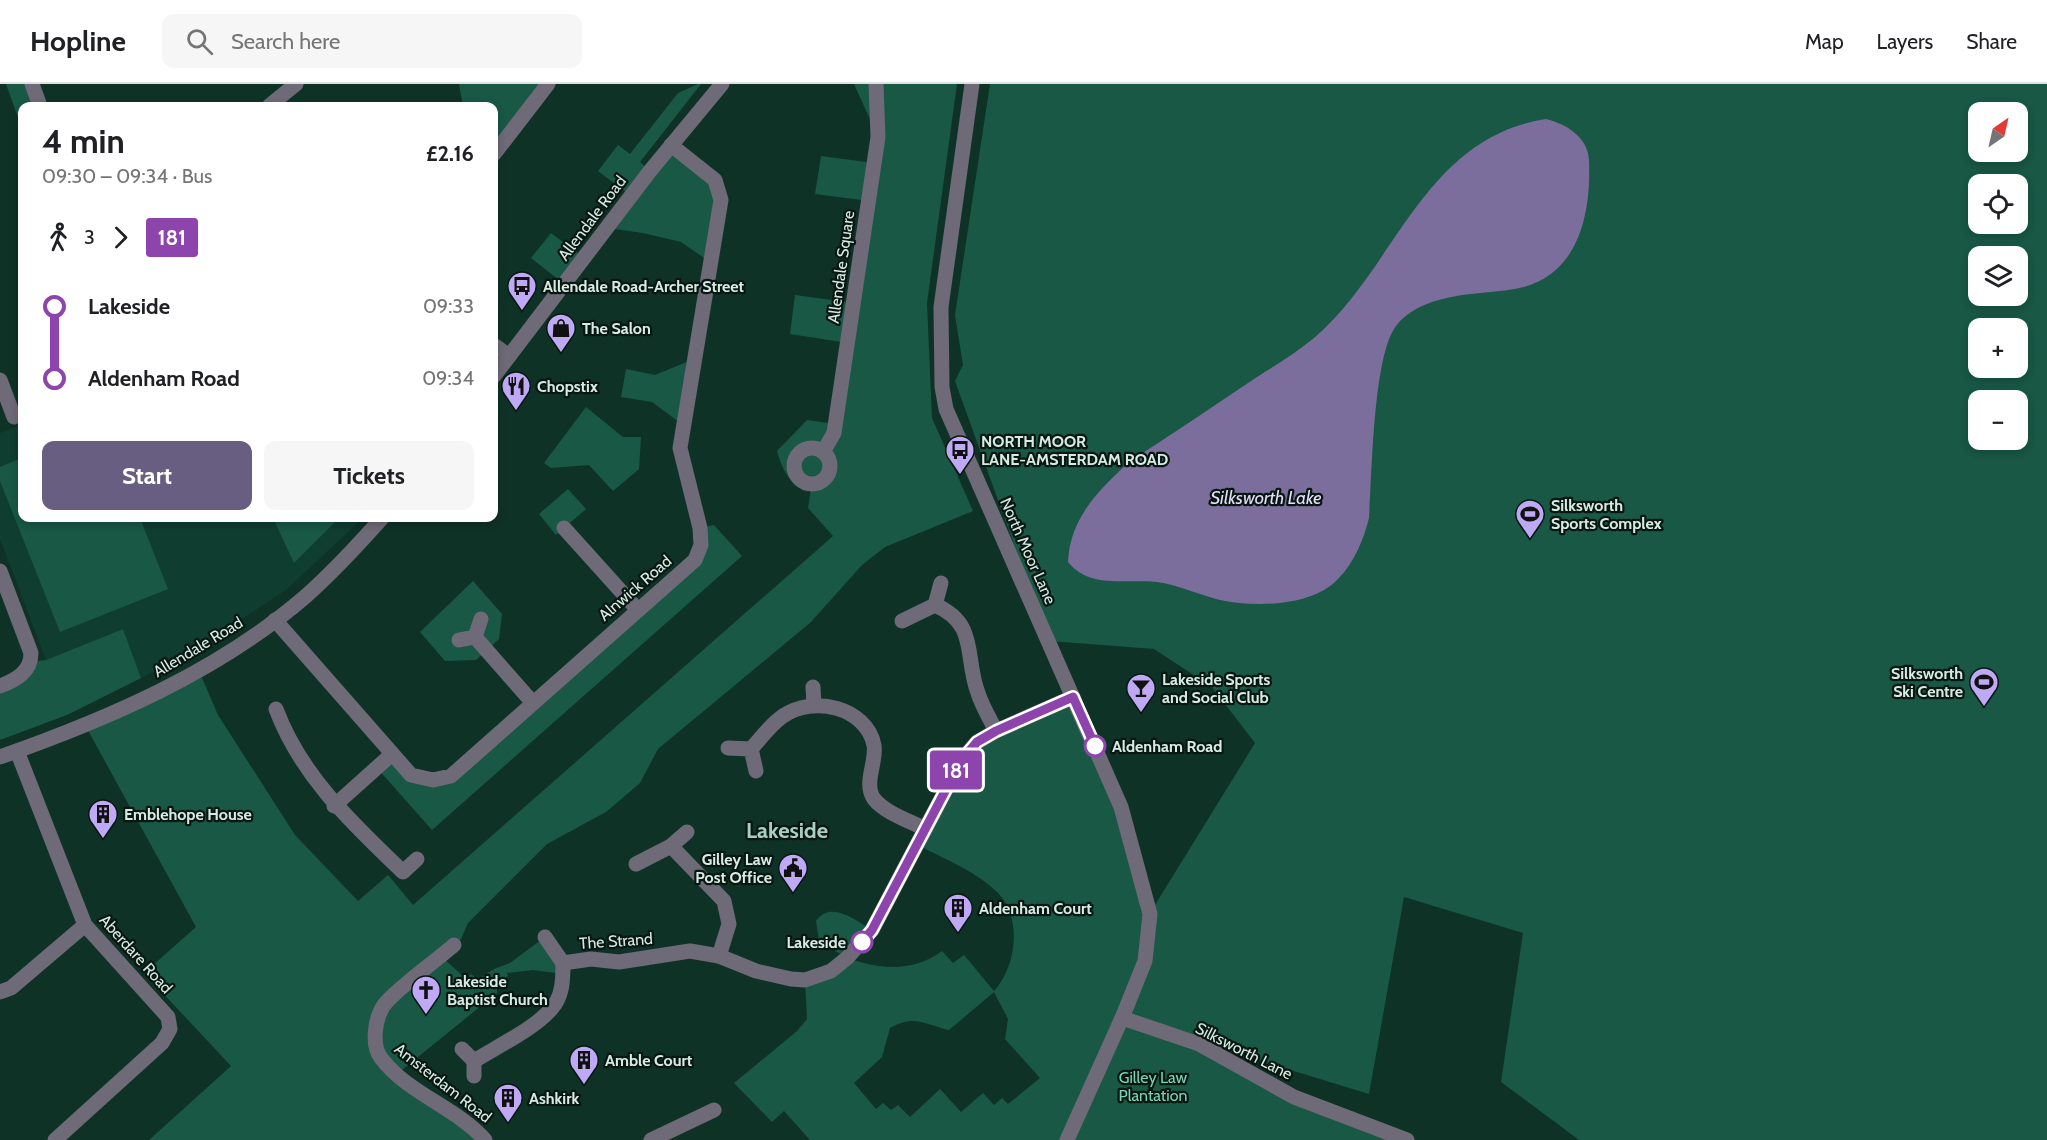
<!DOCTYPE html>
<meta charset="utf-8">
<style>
body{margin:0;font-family:Cabin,sans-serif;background:#f6f6f6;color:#202124;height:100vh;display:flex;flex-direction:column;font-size:22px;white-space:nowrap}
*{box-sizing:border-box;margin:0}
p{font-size:20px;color:#757577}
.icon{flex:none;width:33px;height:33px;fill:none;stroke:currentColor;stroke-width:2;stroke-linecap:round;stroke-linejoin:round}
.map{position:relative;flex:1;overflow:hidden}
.details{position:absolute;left:18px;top:18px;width:480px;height:420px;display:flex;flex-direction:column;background:#fff;border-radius:12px;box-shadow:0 3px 9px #0003}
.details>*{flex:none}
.badge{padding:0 12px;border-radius:4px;font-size:21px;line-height:39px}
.needle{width:39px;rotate:34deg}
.fabs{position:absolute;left:1968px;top:18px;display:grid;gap:12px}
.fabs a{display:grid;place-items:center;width:60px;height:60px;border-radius:12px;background:#fff;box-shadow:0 3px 9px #0003;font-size:30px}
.map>.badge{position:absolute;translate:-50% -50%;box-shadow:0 0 0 3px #fff}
.legs{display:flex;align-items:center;gap:9px;height:66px;padding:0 24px;font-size:20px}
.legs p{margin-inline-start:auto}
.head{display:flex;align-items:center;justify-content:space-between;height:102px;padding:0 24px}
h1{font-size:33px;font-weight:700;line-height:45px}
.cta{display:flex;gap:12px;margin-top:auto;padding:12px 24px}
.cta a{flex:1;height:69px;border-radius:12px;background:#685e82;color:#fff;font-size:24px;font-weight:700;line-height:69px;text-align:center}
.cta a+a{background:#f6f6f6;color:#202124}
ul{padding:0 24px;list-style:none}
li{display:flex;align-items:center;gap:21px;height:72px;font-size:22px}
li i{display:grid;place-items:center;width:9px;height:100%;margin:0 8px;background:currentColor}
li i::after{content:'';width:15px;height:15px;margin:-8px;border:4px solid;border-radius:50%;background:#fff}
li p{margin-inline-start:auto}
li:first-child i{background:linear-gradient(#0000 50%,currentColor 0)}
li:last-child i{background:linear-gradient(currentColor 50%,#0000 0)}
header{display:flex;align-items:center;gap:36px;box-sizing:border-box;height:84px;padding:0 30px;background:#fff;border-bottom:2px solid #e0e0e0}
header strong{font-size:28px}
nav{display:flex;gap:33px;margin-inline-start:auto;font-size:21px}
.search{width:420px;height:54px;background:#f6f6f6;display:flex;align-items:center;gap:15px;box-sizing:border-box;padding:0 21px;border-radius:12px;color:#757577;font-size:22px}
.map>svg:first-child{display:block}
.built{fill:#0f3e30}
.green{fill:#185845;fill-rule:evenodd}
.water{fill:#7b6d9c}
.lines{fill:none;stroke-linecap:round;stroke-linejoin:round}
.minor{stroke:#6e6a77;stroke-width:15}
.line-1-casing{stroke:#fff;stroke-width:14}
.line-1{stroke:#8e44ad;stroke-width:9}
.stop-1-dot{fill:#fff;stroke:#8e44ad;stroke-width:3}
.labels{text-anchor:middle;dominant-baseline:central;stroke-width:4.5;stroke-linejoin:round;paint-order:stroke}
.street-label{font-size:16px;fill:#d8ebe3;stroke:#081712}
.poi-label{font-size:16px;font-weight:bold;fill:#d8ebe3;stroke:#081712;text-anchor:start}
.stop-label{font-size:16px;font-weight:bold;fill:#d8ebe3;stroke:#081712;text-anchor:start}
.park-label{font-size:16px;fill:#77d5b4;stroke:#081712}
.water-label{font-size:18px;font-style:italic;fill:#e6defc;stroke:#081712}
.district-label{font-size:22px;font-weight:bold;fill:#a9cfc0;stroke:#081712}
</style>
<header>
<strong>Hopline</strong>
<div class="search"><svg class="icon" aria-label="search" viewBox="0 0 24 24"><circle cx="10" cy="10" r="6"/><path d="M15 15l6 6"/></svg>Search here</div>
<nav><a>Map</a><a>Layers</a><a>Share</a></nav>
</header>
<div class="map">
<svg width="2047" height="1056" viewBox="0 0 2047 1056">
<rect width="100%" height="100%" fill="#0f3227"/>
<path class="built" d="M22,341V434H363L287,505L189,570L141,594L123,545L46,576L0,455V349Z"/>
<g class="green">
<path d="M6,0H33L41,22H22V45Z"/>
<path d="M459,0H548L494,70V22H463Z"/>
<path d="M698,0H701L640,78L650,87L671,61L715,96L710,178L681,158L643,149L607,144L631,112L598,87L618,61L630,70L678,9Z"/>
<path d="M854,0H957L927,219L932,334L973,427L885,463L862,481L811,538L658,665L640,699L606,728L547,760L468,839L461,855L441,872L466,895L471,890L478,895L494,885L510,879L545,853L563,890L533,886L507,889L508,892L497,901V909L397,990L485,1056H149L231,982L144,889L196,843L85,641L199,587L218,631L295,751L358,817L388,791L413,821L833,452L808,424L811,405C789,400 783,388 777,367L807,336L836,340L848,259L790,250L795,211L854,219L869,117L815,110L821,72L874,79L878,53Z"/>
<path d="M990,0H2047V1056H1579L1501,998L1523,849L1404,813L1369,1010L1150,943L1294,1013L1407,1056H810L784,1027L772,1038L734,999L797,947L807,935L805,896L847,874L819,857L816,837C831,816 855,836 872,846L848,874C880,886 914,888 942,867L953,879L964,871L994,907C1016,883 1023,835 998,809C976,787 944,775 918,761L977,658L1073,613L1121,723L1150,829L1255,659L1212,603L1154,565L1049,557L955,297L963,281L955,231ZM1978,28H2018V68H1978ZM1978,100H2018V140H1978ZM1978,172H2018V212H1978ZM1978,244H2018V284H1978ZM1978,316H2018V356H1978ZM994,908L1008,935L1005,955L1040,994L1008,1020L1002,1014L994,1021L983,1009L961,1028L940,1005L910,1033L898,1021L891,1026L883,1019L876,1025L854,999L882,973L890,944C915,930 924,940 949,946Z"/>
<path d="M551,149L584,174L564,200L531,174Z"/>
<path d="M694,275L683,341L652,318L621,313L626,285L655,291Z"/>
<path d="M586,323L623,353H641L639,385L613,407L589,381L551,384L544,379Z"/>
<path d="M22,374V434H140L168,505L60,548L0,397V383Z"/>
<path d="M568,405L586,425L556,451L539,430Z"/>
<path d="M273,434H339L294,479Z"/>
<path d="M714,441L742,472L432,746L377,684L392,670L412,691L451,692L695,476L700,444Z"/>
<path d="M473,497L502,530L499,555L476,576L445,577L420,548Z"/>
<path d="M123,545L141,594L67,631L0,656V602L31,578L46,576Z"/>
</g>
<path class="water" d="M1546,35C1566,40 1588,53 1589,76C1591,126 1581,187 1524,203C1499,209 1472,208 1447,214C1428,218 1408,226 1396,242C1373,272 1372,392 1369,434C1364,455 1354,479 1338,495C1313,522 1258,523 1225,517C1204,513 1184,503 1163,499C1131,493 1091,507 1068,478C1070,434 1098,407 1129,378C1171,351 1212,323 1254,295C1274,282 1296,269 1314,254C1396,184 1423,54 1546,35Z"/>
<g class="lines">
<g class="minor">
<path d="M32,0L40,22"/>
<path d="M972,0L941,223L942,303L946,325L1121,723L1150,830L1145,877L1122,934L1067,1056"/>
<path d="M269,22L296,0"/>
<path d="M494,70L548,0"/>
<path d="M494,261L509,272"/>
<path d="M494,292L650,87L722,0"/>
<path d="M0,296L14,333"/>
<circle cx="812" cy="382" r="18"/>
<path d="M823,368L834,349L878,53L876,0"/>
<path d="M564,444L637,525"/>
<path d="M0,487L31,569C31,588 16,596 0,602"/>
<path d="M935,521L941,499"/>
<path d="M275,536L411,691L433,696L451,692L695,476L701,461L700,444L680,364L721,116L715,96L671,61"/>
<path d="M902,537L935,521C979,540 964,573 978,609C982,622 990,635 996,647"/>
<path d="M475,553L533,619"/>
<path d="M459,556L475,553L481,535"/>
<path d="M813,603L814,621"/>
<path d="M276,625C301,692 352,739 403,788L417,775"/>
<path d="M728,664L751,665L756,687"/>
<path d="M751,665C761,654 771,640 783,632C813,611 866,623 874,661C877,678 863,699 874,715C885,729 910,737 925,745"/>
<path d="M17,667L85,841L168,933L170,945L162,959L55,1056"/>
<path d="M0,673C108,635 218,588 306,512C333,488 358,461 382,434"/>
<path d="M334,722L392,670"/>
<path d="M671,762L687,748"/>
<path d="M636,780L671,762L724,817L729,840L719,872"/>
<path d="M545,853L563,879"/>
<path d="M454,861C437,876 396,905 384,921C375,934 371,961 381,974C407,1009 456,1023 485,1056"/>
<path d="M0,908L11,904L85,841"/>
<path d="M1122,934L1199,960L1294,1013L1407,1056"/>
<path d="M462,965L474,977C496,963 536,944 552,924C563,912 563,894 563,879L591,875L619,878L690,867L719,872L756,887L791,895L805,896L831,887L847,874L872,846L961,677L977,658L996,647L1073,613"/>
<path d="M474,977V992"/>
<path d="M651,1056L714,1026"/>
</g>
</g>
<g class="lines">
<g class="line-1-casing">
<path id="line-1" d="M862,858L872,846L961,677L977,658L996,647L1073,613L1095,662"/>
</g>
<use href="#line-1" class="line-1"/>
</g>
<defs>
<g id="bus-pin" transform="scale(1.5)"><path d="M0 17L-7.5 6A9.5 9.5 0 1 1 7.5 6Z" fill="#bfa9f4" stroke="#081712"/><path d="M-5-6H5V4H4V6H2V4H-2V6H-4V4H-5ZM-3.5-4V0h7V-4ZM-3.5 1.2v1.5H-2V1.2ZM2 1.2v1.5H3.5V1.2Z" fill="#111"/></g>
<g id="shop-pin" transform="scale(1.5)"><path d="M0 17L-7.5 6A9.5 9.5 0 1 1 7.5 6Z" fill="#bfa9f4" stroke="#081712"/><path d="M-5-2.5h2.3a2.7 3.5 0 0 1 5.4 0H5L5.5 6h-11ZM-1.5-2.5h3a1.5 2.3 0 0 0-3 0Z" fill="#111"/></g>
<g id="restaurant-pin" transform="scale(1.5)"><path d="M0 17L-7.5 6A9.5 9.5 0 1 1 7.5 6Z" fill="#bfa9f4" stroke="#081712"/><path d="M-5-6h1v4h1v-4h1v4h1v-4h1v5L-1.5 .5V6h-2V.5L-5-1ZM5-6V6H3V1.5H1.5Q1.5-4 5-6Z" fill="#111"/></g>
<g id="stadium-pin" transform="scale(1.5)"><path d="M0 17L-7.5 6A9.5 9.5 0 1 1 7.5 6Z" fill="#bfa9f4" stroke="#081712"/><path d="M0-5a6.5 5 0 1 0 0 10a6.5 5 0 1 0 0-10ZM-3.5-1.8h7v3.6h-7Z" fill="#111"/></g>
<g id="bar-pin" transform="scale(1.5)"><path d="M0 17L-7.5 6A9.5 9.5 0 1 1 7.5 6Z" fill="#bfa9f4" stroke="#081712"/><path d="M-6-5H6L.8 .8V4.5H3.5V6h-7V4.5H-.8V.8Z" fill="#111"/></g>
<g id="building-pin" transform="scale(1.5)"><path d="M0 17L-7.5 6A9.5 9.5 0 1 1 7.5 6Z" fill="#bfa9f4" stroke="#081712"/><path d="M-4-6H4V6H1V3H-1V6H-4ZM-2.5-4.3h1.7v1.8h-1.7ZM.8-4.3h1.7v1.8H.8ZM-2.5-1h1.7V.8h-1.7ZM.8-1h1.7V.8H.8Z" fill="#111"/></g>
<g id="civic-pin" transform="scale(1.5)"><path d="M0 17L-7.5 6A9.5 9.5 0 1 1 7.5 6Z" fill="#bfa9f4" stroke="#081712"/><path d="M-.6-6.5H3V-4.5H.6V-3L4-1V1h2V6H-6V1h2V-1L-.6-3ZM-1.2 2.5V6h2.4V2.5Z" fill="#111"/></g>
<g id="church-pin" transform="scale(1.5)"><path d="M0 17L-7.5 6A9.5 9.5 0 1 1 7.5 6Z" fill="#bfa9f4" stroke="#081712"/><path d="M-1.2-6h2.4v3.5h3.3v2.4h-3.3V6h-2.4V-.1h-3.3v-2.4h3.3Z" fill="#111"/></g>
</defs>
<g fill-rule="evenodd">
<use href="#bus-pin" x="522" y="202"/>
<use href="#shop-pin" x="561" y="244"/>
<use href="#restaurant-pin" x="516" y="302"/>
<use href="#bus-pin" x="960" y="366"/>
<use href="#stadium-pin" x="1530" y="430"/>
<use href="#stadium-pin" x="1984" y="598"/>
<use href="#bar-pin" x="1141" y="604"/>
<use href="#building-pin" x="103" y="730"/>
<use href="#civic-pin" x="793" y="784"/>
<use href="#building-pin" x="958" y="824"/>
<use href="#church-pin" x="426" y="906"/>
<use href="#building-pin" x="584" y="976"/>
<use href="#building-pin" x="508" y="1014"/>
</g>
<g class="stop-1-dot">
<circle cx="1095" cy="662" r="10"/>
<circle cx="862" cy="858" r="10"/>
</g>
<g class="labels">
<g class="street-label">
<text transform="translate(592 134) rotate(-53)">Allendale Road</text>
<text transform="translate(841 183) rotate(-82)">Allendale Square</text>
<text transform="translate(1028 467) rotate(66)">North Moor Lane</text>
<text transform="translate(635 504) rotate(-41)">Alnwick Road</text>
<text transform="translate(198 563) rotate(-31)">Allendale Road</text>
<text transform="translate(616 857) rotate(-4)">The Strand</text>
<text transform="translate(136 870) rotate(48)">Aberdare Road</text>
<text transform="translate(1244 967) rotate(27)">Silksworth Lane</text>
<text transform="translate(443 999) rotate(38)">Amsterdam Road</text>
</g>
<g class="poi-label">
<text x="543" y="202">Allendale Road-Archer Street</text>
<text x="582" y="244">The Salon</text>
<text x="537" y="302">Chopstix</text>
<text x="981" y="357">NORTH MOOR<tspan x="981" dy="18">LANE-AMSTERDAM ROAD</tspan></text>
<text x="1551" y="421">Silksworth<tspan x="1551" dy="18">Sports Complex</tspan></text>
<text x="1963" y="589" text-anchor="end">Silksworth<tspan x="1963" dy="18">Ski Centre</tspan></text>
<text x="1162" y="595">Lakeside Sports<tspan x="1162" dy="18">and Social Club</tspan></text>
<text x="124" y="730">Emblehope House</text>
<text x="772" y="775" text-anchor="end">Gilley Law<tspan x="772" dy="18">Post Office</tspan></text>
<text x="979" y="824">Aldenham Court</text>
<text x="447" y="897">Lakeside<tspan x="447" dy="18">Baptist Church</tspan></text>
<text x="605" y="976">Amble Court</text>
<text x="529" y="1014">Ashkirk</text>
</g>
<g class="stop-label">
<text x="1112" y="662">Aldenham Road</text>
<text x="846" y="858" text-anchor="end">Lakeside</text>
</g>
<g class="park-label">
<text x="1153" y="993">Gilley Law<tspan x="1153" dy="18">Plantation</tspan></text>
</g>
<g class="water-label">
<text x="1266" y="414">Silksworth Lake</text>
</g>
<g class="district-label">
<text x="787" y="746">Lakeside</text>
</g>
</g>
</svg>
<div class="fabs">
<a><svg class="needle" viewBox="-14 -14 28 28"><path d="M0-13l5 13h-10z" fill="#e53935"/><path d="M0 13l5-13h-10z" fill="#757577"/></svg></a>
<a><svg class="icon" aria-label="locate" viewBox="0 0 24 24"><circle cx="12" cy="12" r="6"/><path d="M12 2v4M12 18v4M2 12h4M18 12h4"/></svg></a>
<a><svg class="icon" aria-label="layers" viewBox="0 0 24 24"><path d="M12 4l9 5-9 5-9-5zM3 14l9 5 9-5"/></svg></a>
<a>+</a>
<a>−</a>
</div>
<b class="badge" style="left:956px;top:686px;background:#8e44ad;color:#fff">181</b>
<section class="details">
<div class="head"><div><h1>4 min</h1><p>09:30 – 09:34 · Bus</p></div><b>£2.16</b></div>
<div class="legs"><svg class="icon" aria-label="walk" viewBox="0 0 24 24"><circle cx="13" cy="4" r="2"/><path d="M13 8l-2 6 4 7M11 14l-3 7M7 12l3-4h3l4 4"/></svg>3<svg class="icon" aria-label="forward" viewBox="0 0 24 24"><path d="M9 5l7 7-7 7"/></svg><b class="badge" style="background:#8e44ad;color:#fff">181</b></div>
<ul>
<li><i style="color:#8e44ad"></i><b>Lakeside</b><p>09:33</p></li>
<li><i style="color:#8e44ad"></i><b>Aldenham Road</b><p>09:34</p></li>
</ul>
<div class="cta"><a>Start</a><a>Tickets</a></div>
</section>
</div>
